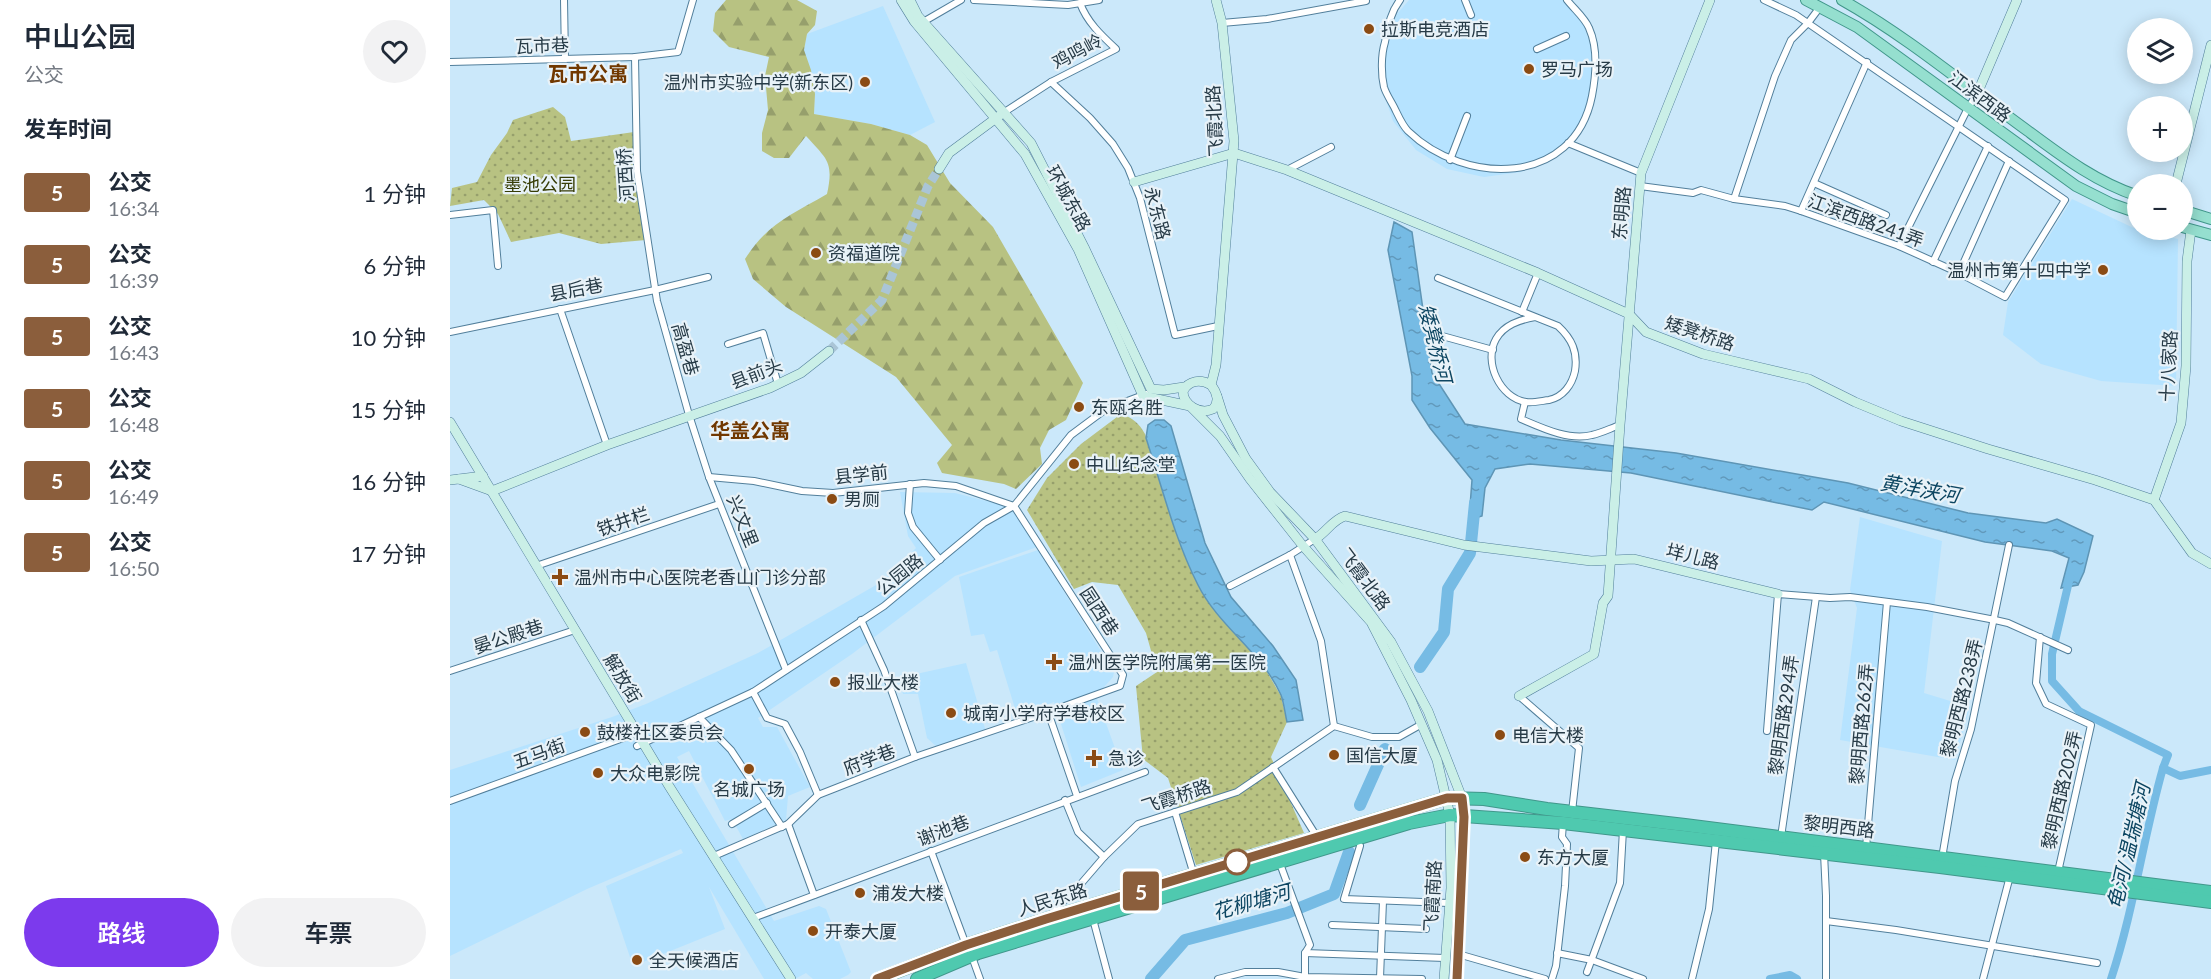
<!DOCTYPE html>
<html lang="zh">
<meta charset="utf-8">
<style>
body{margin:0;font-family:Lato,"Noto Sans SC",sans-serif;background:#f2f2f3;color:#1f2937;height:100vh;display:flex;flex-direction:column;font-size:22px;white-space:nowrap}
*{box-sizing:border-box;margin:0}
p{font-size:20px;color:#747a83}
.icon{flex:none;width:33px;height:33px;fill:none;stroke:currentColor;stroke-width:2;stroke-linecap:round;stroke-linejoin:round}
.map{position:relative;flex:1;overflow:hidden}
.details{display:flex;flex-direction:column;background:#fff;width:450px}
.details>*{flex:none}
.badge{padding:0 12px;border-radius:4px;font-size:21px;line-height:39px}
.fabs{position:absolute;left:1677px;top:18px;display:grid;gap:12px}
.fabs a{display:grid;place-items:center;width:66px;height:66px;border-radius:50%;background:#fff;box-shadow:0 3px 15px #0003;font-size:30px}
.map>.badge{position:absolute;translate:-50% -50%;box-shadow:0 0 0 3px #fff}
h2{padding:0 24px;font-size:22px;line-height:54px}
.round{display:grid;place-items:center;flex:none;width:63px;height:63px;border-radius:32px;background:#f2f2f3}
.headline{display:flex;align-items:center;justify-content:space-between;height:102px;padding:0 24px}
h1{font-size:28px;font-weight:600;line-height:45px}
.button{display:flex;gap:12px;margin-top:auto;padding:12px 24px}
.button a{flex:1;height:69px;border-radius:36px;background:#7c3aed;color:#fff;font-size:24px;font-weight:600;line-height:69px;text-align:center}
.button a+a{background:#f2f2f3;color:#1f2937}
ul{padding:0;list-style:none}
li{display:flex;align-items:center;gap:18px;height:72px;padding:0 24px}
li div{flex:1}
li b{display:block;font-size:22px}
li em{font-style:normal}
li .badge{min-width:66px;font-weight:700;text-align:center}
main{display:flex;flex:1;min-height:0}
.map>svg:first-child{display:block}
.built{fill:#b6e3ff}
.forest{fill:url(#forest-firs)}
.park{fill:url(#park-dots)}
.water{fill:url(#water-ripples);stroke:#5e95b5;stroke-width:1.5}
.lines{fill:none;stroke-linecap:round;stroke-linejoin:round}
.canal{stroke:#76bbe4;stroke-width:8}
.river{stroke:#76bbe4;stroke-width:12}
.secondary-tunnel{stroke:#aac5d6;stroke-width:9;stroke-dasharray:9 4.5;stroke-linecap:butt}
.street-casing{stroke:#527f9b;stroke-width:8}
.secondary-casing{stroke:#527f9b;stroke-width:10}
.primary-casing{stroke:#41978b;stroke-width:12}
.highway-casing{stroke:#41978b;stroke-width:14}
.street{stroke:#fff;stroke-width:6}
.secondary{stroke:#caefe7;stroke-width:9}
.primary{stroke:#95dfcf;stroke-width:10}
.highway{stroke:#4fc9af;stroke-width:12}
.line-casing{stroke:#fff;stroke-width:14}
.line{stroke:#8b5e3c;stroke-width:9}
.poi-dot{fill:#8b4b13;stroke:#e8f2f8;stroke-width:2}
.stop-dot{fill:#fff;stroke:#8b5e3c;stroke-width:3}
.labels{text-anchor:middle;dominant-baseline:central;stroke-width:4.5;stroke-linejoin:round;paint-order:stroke}
.poi-label{font-size:18px;fill:#273b47;stroke:#e8f2f8;text-anchor:start}
.street-label{font-size:18px;fill:#273b47;stroke:#e8f2f8}
.park-label{font-size:18px;fill:#373d06;stroke:#e8f2f8}
.neighbourhood-label{font-size:20px;font-weight:bold;fill:#713800;stroke:#e8f2f8}
.water-label{font-size:20px;font-style:italic;fill:#0d4662;stroke:#e8f2f8}
</style>
<main>
<section class="details">
<div class="headline"><div><h1>中山公园</h1><p>公交</p></div><a class="round"><svg class="icon" aria-label="heart" viewBox="0 0 24 24"><path d="M12 20l-8-8c-3-5 5-10 8-4 3-6 11-1 8 4z"/></svg></a></div>
<h2>发车时间</h2>
<ul>
<li><span class="badge" style="background:#8b5e3c;color:#fff">5</span><div><b>公交</b><p>16:34</p></div><em>1 分钟</em></li>
<li><span class="badge" style="background:#8b5e3c;color:#fff">5</span><div><b>公交</b><p>16:39</p></div><em>6 分钟</em></li>
<li><span class="badge" style="background:#8b5e3c;color:#fff">5</span><div><b>公交</b><p>16:43</p></div><em>10 分钟</em></li>
<li><span class="badge" style="background:#8b5e3c;color:#fff">5</span><div><b>公交</b><p>16:48</p></div><em>15 分钟</em></li>
<li><span class="badge" style="background:#8b5e3c;color:#fff">5</span><div><b>公交</b><p>16:49</p></div><em>16 分钟</em></li>
<li><span class="badge" style="background:#8b5e3c;color:#fff">5</span><div><b>公交</b><p>16:50</p></div><em>17 分钟</em></li>
</ul>
<div class="button"><a>路线</a><a>车票</a></div>
</section>
<div class="map">
<svg width="1761" height="979" viewBox="0 0 1761 979">
<defs>
<pattern id="forest-firs" width="22" height="20" patternUnits="userSpaceOnUse" patternTransform="scale(1.5)"><rect width="22" height="20" fill="#b8c282"/><path d="M5 1l3.5 6h-7zM16 11l3.5 6h-7z" fill="#969f6c"/></pattern>
<pattern id="park-dots" width="8" height="8" patternUnits="userSpaceOnUse" patternTransform="scale(1.5)"><rect width="8" height="8" fill="#b8c282"/><path d="M2 2h.1M6 6h.1" fill="none" stroke="#969f6c" stroke-width="1.8" stroke-linecap="round"/></pattern>
<pattern id="water-ripples" width="26" height="14" patternUnits="userSpaceOnUse" patternTransform="scale(1.5)"><rect width="26" height="14" fill="#76bbe4"/><path d="M2 4q2-2 4 0t4 0M15 11q2-2 4 0t4 0" fill="none" stroke="#6199bb"/></pattern>
</defs>
<rect width="100%" height="100%" fill="#cbe8fa"/>
<g class="built">
<path d="M959,0H1116L1132,20L1144,56L1142,93L1128,127L1104,154L1071,172L1034,177L997,169L966,150L943,121L931,85L933,48L947,14Z"/>
<path d="M433,6L485,122L460,135L421,124L364,114L365,94L354,50L357,34Z"/>
<path d="M1622,199L1688,230L1728,239L1726,386L1651,381L1591,364L1553,335L1558,302Z"/>
<path d="M450,492L505,493L560,507L587,547L505,576L402,654L308,718L313,727H327L360,787L338,796L336,820L293,839L282,819L275,821L239,751L227,757L324,921L369,906L376,909L401,972L398,975L390,979H363L356,973L345,979H314L259,887L275,929L183,966L156,886L233,853L231,849L137,889L0,956V770L162,717L196,704L308,653L433,581L466,548L458,536Z"/>
<path d="M1410,517L1492,541L1474,693L1520,707L1505,760L1390,740L1407,608L1400,590Z"/>
<path d="M588,550L664,672L663,677L646,696L673,770L631,787L604,702L567,715L547,650L540,652L534,634L521,636L509,577Z"/>
<path d="M516,663L536,732L487,747L477,738L468,694H453L448,678Z"/>
</g>
<path class="forest" d="M276,0H347L367,11L365,25L357,34L354,50L361,70L365,94L364,114L421,124L460,135L477,145L500,183L543,227L633,383L616,420L599,430L590,448L592,464L566,489L554,484L492,473L487,463L502,445L446,377L336,307L303,279L295,259C318,223 341,215 377,194C384,162 377,159 356,136L339,158H324L312,151V133L318,110L315,76L319,57L279,47L263,31L265,13Z"/>
<g class="park">
<path d="M103,107L115,117L121,141L184,132L196,240L151,244L109,233L61,242L48,214L34,200L0,206L2,188L27,182L41,155L57,133L63,120Z"/>
<path d="M671,414C683,418 689,423 695,434L767,614L813,665L831,696L837,722L821,757L854,833L746,865L718,778L693,759L686,686L707,672L696,633L668,585L642,582L624,589L577,510L597,478L631,444Z"/>
</g>
<g class="water">
<path d="M944,222L962,232L982,373L1015,424L1111,440L1226,453L1398,483L1518,513L1596,523L1607,519L1643,536L1634,572L1628,585L1611,588L1619,558L1602,551L1535,542L1374,502L1362,510L1181,473L1080,464L1045,469L1035,488L1032,516L1019,520L1022,480L980,428L962,400V376L938,250Z"/>
<path d="M705,420H714L721,426L755,543L781,597L823,646L846,680L853,720L837,722C835,714 834,703 831,695C812,652 769,627 748,585C725,540 712,487 696,438L698,425Z"/>
</g>
<g class="lines">
<g class="canal">
<path d="M1620,577L1602,654V681L1629,711L1718,755L1713,768"/>
<path d="M1320,979L1340,975L1347,979"/>
<path d="M1661,979C1684,910 1693,838 1713,768L1730,776L1761,770"/>
</g>
<g class="river">
<path d="M970,667L994,632L998,589L1020,553L1025,503"/>
<path d="M910,805L935,749"/>
<path d="M701,979L735,940L837,913L884,894L899,852"/>
</g>
<path class="secondary-tunnel" d="M379,351L432,300L478,186L489,169"/>
<g class="street-casing">
<g id="street">
<path d="M114,0L115,59"/>
<path d="M524,0L618,5L649,0"/>
<path d="M950,0C940,13 938,27 935,42C931,55 931,74 934,87C936,94 941,101 944,107C948,115 952,125 958,131C1015,186 1124,187 1142,96C1146,75 1148,48 1139,28C1135,18 1124,9 1117,0"/>
<path d="M1015,0L1021,15"/>
<path d="M1314,0L1346,15L1615,200L1555,297L1509,273"/>
<path d="M473,22L511,0"/>
<path d="M772,23L817,19L916,1"/>
<path d="M1087,49L1116,36"/>
<path d="M185,57L187,171L207,301L239,415L259,477L336,670"/>
<path d="M0,62L185,57L228,52L243,0"/>
<path d="M601,82L640,118L663,144L678,168L690,198L725,335L768,326"/>
<path d="M553,113L601,82L666,49C651,35 637,22 630,3"/>
<path d="M1118,143L1191,173"/>
<path d="M1000,160L1017,116"/>
<path d="M837,170L881,147"/>
<path d="M1364,183L1436,215"/>
<path d="M1190,186L1243,193L1251,190L1284,199L1335,206L1351,211L1449,246L1509,273L1559,161"/>
<path d="M1284,199L1325,76L1341,40L1358,23L1370,7"/>
<path d="M1351,211L1417,62"/>
<path d="M0,215L43,210L48,266"/>
<path d="M1449,246L1518,108L1527,94"/>
<path d="M1483,262L1538,146"/>
<path d="M988,278L1108,326C1122,339 1128,352 1125,371C1122,385 1113,397 1099,400C1091,401 1083,403 1076,402C1050,398 1033,362 1046,339C1054,325 1069,320 1085,317"/>
<path d="M110,309L157,445"/>
<path d="M1072,312L1088,273"/>
<path d="M0,332L205,290L258,277"/>
<path d="M985,334L1043,350"/>
<path d="M278,344L313,333L328,384"/>
<path d="M1075,402L1071,419C1092,428 1119,441 1142,435C1152,433 1161,428 1170,425"/>
<path d="M259,477L304,481L352,491L383,493L474,483L506,486L564,506"/>
<path d="M460,484L458,513L463,527L490,560"/>
<path d="M564,506L673,675L670,686L598,712L627,796"/>
<path d="M840,555L871,641L884,726"/>
<path d="M86,566L269,504"/>
<path d="M780,586L840,555L865,539"/>
<path d="M411,620L434,670L465,757"/>
<path d="M1590,637L1586,683L1596,704L1641,725L1608,872"/>
<path d="M0,671L125,630"/>
<path d="M303,692L317,718L335,724L350,752L368,795"/>
<path d="M1069,696L1129,748L1122,812"/>
<path d="M249,717L281,750L332,827"/>
<path d="M1317,731L1328,594L1380,598L1400,597L1477,607L1545,620L1558,623L1618,650"/>
<path d="M187,746L303,692L434,606L534,523L564,506L621,435L656,409L696,394"/>
<path d="M823,767L867,837"/>
<path d="M615,800L628,832L654,857"/>
<path d="M0,801L187,733"/>
<path d="M725,812L744,875"/>
<path d="M282,824L317,803"/>
<path d="M338,824L364,895"/>
<path d="M1331,837L1366,597"/>
<path d="M910,846L894,899L999,903"/>
<path d="M1416,848L1437,602"/>
<path d="M481,851L516,945"/>
<path d="M1374,853L1376,896V979"/>
<path d="M264,856L338,824L368,795L465,757L598,712"/>
<path d="M1492,858L1505,781L1521,729L1559,545"/>
<path d="M829,861L860,945L855,953V978"/>
<path d="M601,914L629,886L654,857L688,824L787,792L884,726L922,737H949L972,724"/>
<path d="M303,918L695,772"/>
<path d="M643,919L659,979"/>
<path d="M1376,921L1446,930L1647,963"/>
<path d="M882,925L976,929"/>
<path d="M855,953L995,958"/>
<path d="M1107,953L1142,960L1193,979"/>
<path d="M521,954L530,979"/>
<path d="M1008,954L1095,979"/>
<path d="M1137,972L1170,883L1173,830"/>
<path d="M930,978L933,901"/>
<path d="M768,979L795,972H828L855,977L972,979"/>
<path d="M1102,979L1106,966L1115,886L1117,844L1112,837L1113,823"/>
<path d="M1242,979L1259,909L1266,841"/>
<path d="M1533,979L1560,876"/>
</g>
</g>
<g class="secondary-casing">
<g id="secondary">
<path d="M451,0L464,21L575,154L628,249L693,396L740,406L770,436L800,479L853,546L921,622L961,700L987,760L1000,815L1001,888L994,979"/>
<path d="M460,0L468,16L581,143L634,247L701,389L714,390L734,387"/>
<path d="M1527,94L1567,0"/>
<path d="M489,169L499,153L549,116"/>
<path d="M684,182L784,153L837,170L1088,273L1179,314L1196,332L1253,354L1359,379L1405,402L1451,421L1538,449L1645,480L1704,500L1742,553L1761,564"/>
<path d="M1726,184L1761,45"/>
<path d="M761,385C751,379 739,380 733,391C733,405 750,415 763,409C770,402 767,392 761,385L766,365L784,141L772,23L766,0"/>
<path d="M767,396L773,415L796,459L820,492L865,539L941,642L978,711L1012,798L1014,817L1007,979"/>
<path d="M0,422L219,786L341,979"/>
<path d="M9,479L42,491L157,445L320,388L351,373L379,351"/>
<path d="M0,480L33,476"/>
<path d="M1704,500L1731,423L1736,366L1737,261L1741,230"/>
<path d="M865,539C877,532 882,520 895,516L1014,545L1141,561L1184,559L1328,594"/>
<path d="M1069,696L1144,654L1153,603L1158,596L1170,425L1191,173L1260,0"/>
</g>
</g>
<g class="primary-casing">
<g id="primary">
<path d="M1356,0L1407,27L1626,186L1662,204L1688,213"/>
<path d="M1392,0C1458,37 1517,87 1578,131C1613,157 1646,182 1688,196"/>
<path d="M1732,210L1761,219"/>
<path d="M1732,227L1761,235"/>
</g>
</g>
<g class="highway-casing">
<g id="highway">
<path d="M428,979L516,945L596,919L997,798L1034,799L1097,809L1235,825L1761,892"/>
<path d="M467,979L528,953L959,823L1000,815L1113,823L1490,867L1761,902"/>
</g>
</g>
<use href="#street" class="street"/>
<use href="#secondary" class="secondary"/>
<use href="#primary" class="primary"/>
<use href="#highway" class="highway"/>
</g>
<g class="lines">
<g class="line-casing">
<path id="line" d="M427,979L516,945L596,919L997,798H1012L1014,817L1007,979"/>
</g>
<use href="#line" class="line"/>
</g>
<g class="poi-dot">
<circle cx="919" cy="29" r="6"/>
<circle cx="1079" cy="69" r="6"/>
<circle cx="415" cy="82" r="6"/>
<circle cx="366" cy="253" r="6"/>
<circle cx="1653" cy="270" r="6"/>
<circle cx="629" cy="407" r="6"/>
<circle cx="624" cy="464" r="6"/>
<circle cx="382" cy="499" r="6"/>
<path d="M107 568h6v6h6v6h-6v6h-6v-6h-6v-6h6z"/>
<path d="M601 653h6v6h6v6h-6v6h-6v-6h-6v-6h6z"/>
<circle cx="385" cy="682" r="6"/>
<circle cx="501" cy="713" r="6"/>
<circle cx="135" cy="732" r="6"/>
<circle cx="1050" cy="735" r="6"/>
<circle cx="884" cy="755" r="6"/>
<path d="M641 749h6v6h6v6h-6v6h-6v-6h-6v-6h6z"/>
<circle cx="299" cy="769" r="6"/>
<circle cx="148" cy="773" r="6"/>
<circle cx="1075" cy="857" r="6"/>
<circle cx="410" cy="893" r="6"/>
<circle cx="363" cy="931" r="6"/>
<circle cx="187" cy="960" r="6"/>
</g>
<circle class="stop-dot" cx="787" cy="862" r="12"/>
<g class="labels">
<g class="poi-label">
<text x="931" y="29">拉斯电竞酒店</text>
<text x="1091" y="69">罗马广场</text>
<text x="403" y="82" text-anchor="end">温州市实验中学(新东区)</text>
<text x="378" y="253">资福道院</text>
<text x="1641" y="270" text-anchor="end">温州市第十四中学</text>
<text x="641" y="407">东瓯名胜</text>
<text x="636" y="464">中山纪念堂</text>
<text x="394" y="499">男厕</text>
<text x="124" y="577">温州市中心医院老香山门诊分部</text>
<text x="618" y="662">温州医学院附属第一医院</text>
<text x="397" y="682">报业大楼</text>
<text x="513" y="713">城南小学府学巷校区</text>
<text x="147" y="732">鼓楼社区委员会</text>
<text x="1062" y="735">电信大楼</text>
<text x="896" y="755">国信大厦</text>
<text x="658" y="758">急诊</text>
<text x="160" y="773">大众电影院</text>
<text x="299" y="789" text-anchor="middle">名城广场</text>
<text x="1087" y="857">东方大厦</text>
<text x="422" y="893">浦发大楼</text>
<text x="375" y="931">开泰大厦</text>
<text x="199" y="960">全天候酒店</text>
</g>
<g class="street-label">
<text transform="translate(92 45) rotate(-2)">瓦市巷</text>
<text transform="translate(627 51) rotate(-28)">鸡鸣岭</text>
<text transform="translate(1530 96) rotate(37)">江滨西路</text>
<text transform="translate(764 121) rotate(-93)">飞霞北路</text>
<text transform="translate(175 175) rotate(-94)">河西桥</text>
<text transform="translate(619 198) rotate(61)">环城东路</text>
<text transform="translate(708 213) rotate(75)">永东路</text>
<text transform="translate(1171 213) rotate(-85)">东明路</text>
<text transform="translate(1416 220) rotate(20)">江滨西路241弄</text>
<text transform="translate(126 289) rotate(-11)">县后巷</text>
<text transform="translate(1250 333) rotate(18)">矮凳桥路</text>
<text transform="translate(236 349) rotate(74)">高盈巷</text>
<text transform="translate(1718 366) rotate(-87)">十八家路</text>
<text transform="translate(306 373) rotate(-21)">县前头</text>
<text transform="translate(411 474) rotate(-6)">县学前</text>
<text transform="translate(173 521) rotate(-19)">铁井栏</text>
<text transform="translate(293 521) rotate(68)">兴文里</text>
<text transform="translate(1243 556) rotate(14)">垟儿路</text>
<text transform="translate(449 574) rotate(-39)">公园路</text>
<text transform="translate(915 579) rotate(53)">飞霞北路</text>
<text transform="translate(650 611) rotate(57)">园西巷</text>
<text transform="translate(58 636) rotate(-18)">晏公殿巷</text>
<text transform="translate(173 678) rotate(59)">解放街</text>
<text transform="translate(1511 698) rotate(-76)">黎明西路238弄</text>
<text transform="translate(1333 715) rotate(-82)">黎明西路294弄</text>
<text transform="translate(1411 724) rotate(-85)">黎明西路262弄</text>
<text transform="translate(89 753) rotate(-20)">五马街</text>
<text transform="translate(419 759) rotate(-21)">府学巷</text>
<text transform="translate(1611 790) rotate(-77)">黎明西路202弄</text>
<text transform="translate(726 796) rotate(-18)">飞霞桥路</text>
<text transform="translate(1389 826) rotate(7)">黎明西路</text>
<text transform="translate(493 830) rotate(-21)">谢池巷</text>
<text transform="translate(982 896) rotate(-87)">飞霞南路</text>
<text transform="translate(602 899) rotate(-17)">人民东路</text>
</g>
<g class="park-label">
<text x="90" y="184">墨池公园</text>
</g>
<g class="neighbourhood-label">
<text x="138" y="73">瓦市公寓</text>
<text x="300" y="430">华盖公寓</text>
</g>
<g class="water-label">
<text transform="translate(986 343) rotate(76)">矮凳桥河</text>
<text transform="translate(1470 488) rotate(10)">黄洋浃河</text>
<text transform="translate(1678 846) rotate(-77)">龟河/温瑞塘河</text>
<text transform="translate(801 901) rotate(-16)">花柳塘河</text>
</g>
</g>
</svg>
<div class="fabs">
<a><svg class="icon" aria-label="layers" viewBox="0 0 24 24"><path d="M12 4l9 5-9 5-9-5zM3 14l9 5 9-5"/></svg></a>
<a>+</a>
<a>−</a>
</div>
<b class="badge" style="left:691px;top:891px;background:#8b5e3c;color:#fff">5</b>
</div>
</main>
